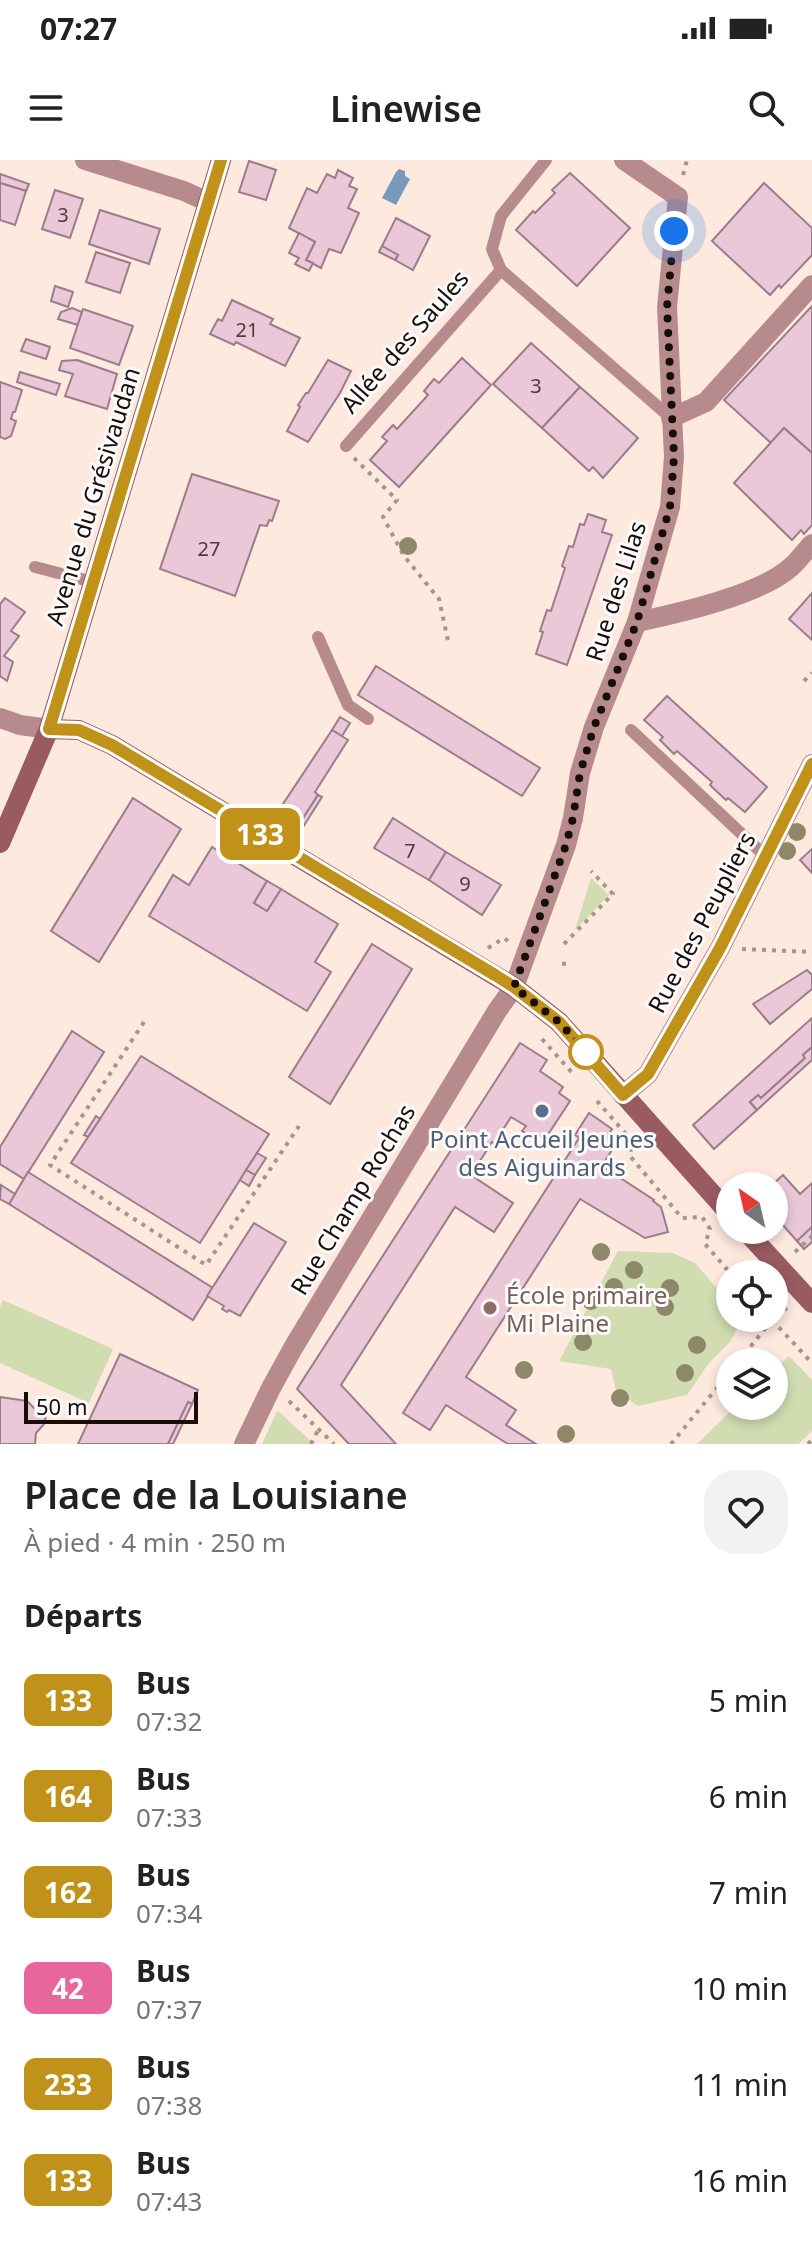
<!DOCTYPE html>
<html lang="fr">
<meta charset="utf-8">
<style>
body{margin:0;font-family:"Noto Sans",sans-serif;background:#f2f2f2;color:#222;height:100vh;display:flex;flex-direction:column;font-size:30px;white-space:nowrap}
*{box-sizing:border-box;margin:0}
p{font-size:26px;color:#767676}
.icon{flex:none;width:44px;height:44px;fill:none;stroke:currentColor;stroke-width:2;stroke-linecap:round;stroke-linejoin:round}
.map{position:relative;height:1284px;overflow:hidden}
.sheet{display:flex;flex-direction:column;background:#fff;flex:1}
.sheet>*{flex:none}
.badge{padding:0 16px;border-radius:12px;font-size:28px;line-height:52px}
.needle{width:52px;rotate:326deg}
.buttons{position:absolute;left:716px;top:1012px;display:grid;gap:16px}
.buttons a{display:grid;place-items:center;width:72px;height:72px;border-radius:50%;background:#fff;box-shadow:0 4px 12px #0003;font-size:40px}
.scale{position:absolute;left:24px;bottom:20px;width:174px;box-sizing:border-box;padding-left:8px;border:4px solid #180e08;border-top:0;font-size:22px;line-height:28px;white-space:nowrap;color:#180e08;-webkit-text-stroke:6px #fbfbfb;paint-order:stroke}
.you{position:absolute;width:40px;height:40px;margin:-20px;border:6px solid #fff;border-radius:50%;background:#1a73e8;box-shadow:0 0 0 12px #1a73e833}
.map>.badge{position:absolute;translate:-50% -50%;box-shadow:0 0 0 4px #fff}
h2{padding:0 24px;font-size:30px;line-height:72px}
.round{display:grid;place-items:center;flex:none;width:84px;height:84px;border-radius:32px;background:#f2f2f2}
.head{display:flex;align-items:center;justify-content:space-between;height:136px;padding:0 24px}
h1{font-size:38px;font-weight:600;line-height:60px}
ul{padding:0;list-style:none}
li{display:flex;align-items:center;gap:24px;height:96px;padding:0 24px}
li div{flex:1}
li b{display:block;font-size:30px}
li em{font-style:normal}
li .badge{min-width:88px;font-weight:700;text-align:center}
.status{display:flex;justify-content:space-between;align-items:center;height:56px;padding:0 40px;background:#fff;direction:ltr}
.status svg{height:22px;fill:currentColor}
header{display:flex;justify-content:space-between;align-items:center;height:104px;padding:0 24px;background:#fff;font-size:36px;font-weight:600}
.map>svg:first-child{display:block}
.green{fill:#d1ddb1}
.water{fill:#7899ba}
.building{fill:#ebc8d8;stroke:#9c7c8b;stroke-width:2}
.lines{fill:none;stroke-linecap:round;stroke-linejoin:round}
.path{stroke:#a5958c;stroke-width:4;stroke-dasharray:4 6;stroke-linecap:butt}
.lane{stroke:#b78b8e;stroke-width:12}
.street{stroke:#b78b8e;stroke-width:20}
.secondary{stroke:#995a61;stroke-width:20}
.tree{fill:#8d8968}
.line-casing{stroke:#fff;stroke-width:18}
.line{stroke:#c0921a;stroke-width:12}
.walk{stroke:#180e08;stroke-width:8;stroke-dasharray:0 14.4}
.stop-dot{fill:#fff;stroke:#c0921a;stroke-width:4}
.service-dot{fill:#5c6f8a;stroke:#fbfbfb;stroke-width:3}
.education-dot{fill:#8d6e63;stroke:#fbfbfb;stroke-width:3}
.labels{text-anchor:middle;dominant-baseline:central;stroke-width:6;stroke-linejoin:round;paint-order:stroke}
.number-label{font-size:20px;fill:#4d3c3c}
.street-label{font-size:24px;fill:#180e08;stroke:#fbfbfb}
.service-label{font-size:24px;fill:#4e5e75;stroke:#fbfbfb}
.education-label{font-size:24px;fill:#785e54;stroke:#fbfbfb;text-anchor:start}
</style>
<div class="status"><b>07:27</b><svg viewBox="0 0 49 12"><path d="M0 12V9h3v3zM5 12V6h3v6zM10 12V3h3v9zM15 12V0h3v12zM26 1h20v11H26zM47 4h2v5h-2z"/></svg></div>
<header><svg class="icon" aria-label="menu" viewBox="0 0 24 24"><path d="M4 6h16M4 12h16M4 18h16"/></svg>Linewise<svg class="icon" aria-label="search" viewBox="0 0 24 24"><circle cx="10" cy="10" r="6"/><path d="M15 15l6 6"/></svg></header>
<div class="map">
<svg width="812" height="1284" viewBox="0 0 812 1284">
<rect width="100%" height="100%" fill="#fde9de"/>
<g class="green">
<path d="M591,718L609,735L575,770Z"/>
<path d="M618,1091L673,1093L695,1103L730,1144V1158H742L731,1181L709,1203L687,1235L638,1246L616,1231L611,1209L559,1201Z"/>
<path d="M3,1140L113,1189L89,1243L0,1203V1147Z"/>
<path d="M789,1196L812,1220V1271L798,1284H697L736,1246H774V1210Z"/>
<path d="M277,1251H278L314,1284H262Z"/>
</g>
<path class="water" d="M399,9L405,11V16L410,19L396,45L382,38L396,12Z"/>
<g class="building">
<path d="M249,1L276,10L266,40L239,32Z"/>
<path d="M338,10L353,18L349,26L357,29L348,48L359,53L341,93L329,89L321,108L306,100L315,82L289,68L307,28L317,33L327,14L335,18Z"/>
<path d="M570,13L630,68L577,126L516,70L533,51L535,53L555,33L552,30Z"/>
<path d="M0,14L29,24L26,31L0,23Z"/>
<path d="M0,23L26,31L15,65L0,60Z"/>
<path d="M764,23L812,68V95L781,128L779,125L770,135L712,81Z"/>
<path d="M55,30L83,39L70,78L42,69Z"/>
<path d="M100,50L160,69L149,104L89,84Z"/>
<path d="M396,58L430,76L413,110L395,100L398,95L382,86Z"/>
<path d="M299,73L315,82L306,100L313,103L309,111L295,104L299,98L289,93Z"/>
<path d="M382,86L398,95L395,100L379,92Z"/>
<path d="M96,92L130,103L120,133L86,122Z"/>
<path d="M55,126L73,132L68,147L51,141Z"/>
<path d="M232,140L273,159L270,164L300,178L285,206L236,182L234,185L210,174L218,159L222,161Z"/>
<path d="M812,146V293L784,268L771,283L724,240Z"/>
<path d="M72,148L82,152L78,165L58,159L61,152Z"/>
<path d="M83,149L133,166L119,205L70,188Z"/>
<path d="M26,179L50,187L46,199L21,191Z"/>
<path d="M531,183L580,227L542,268L493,224Z"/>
<path d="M462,198L491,225L399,327L370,300L387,281L382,277L393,265L397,269L428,235L424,231L434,219L439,223Z"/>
<path d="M77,200L117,214L107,249L65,236L73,214L59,210L62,201Z"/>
<path d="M328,200L351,211L340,233L308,282L287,271L300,247L298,245L306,233H308Z"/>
<path d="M20,212L60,224L56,235L17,222Z"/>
<path d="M0,222L22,230L15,252H13L11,259L16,261L11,276L5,279L0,277Z"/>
<path d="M580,227L638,278L603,318L593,307L589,311L542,268Z"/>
<path d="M784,268L812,293V365L804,374L801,370L792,380L734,323Z"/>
<path d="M192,314L279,341L272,361L269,360L267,366L260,365L235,436L160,409Z"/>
<path d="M588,354L606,360L602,372L612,375L567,505L536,494L543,472L540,471L547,450L551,451L565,408L562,406L569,386L573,387L580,364L584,365Z"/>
<path d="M812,433V480L789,459Z"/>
<path d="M5,438L25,452L11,471L19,476L4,496L13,502L7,521L0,516V444Z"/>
<path d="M376,506L540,608L522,636L358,535Z"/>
<path d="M667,536L767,627L745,652L728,638L726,640L710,625L712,622L677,591L674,594L660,580L663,577L644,560Z"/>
<path d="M340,557L350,563L342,576L332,570Z"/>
<path d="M332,570L348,580L315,632L318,635L300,663L279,650Z"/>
<path d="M318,635L322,637L300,672L274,656L279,650L300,663Z"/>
<path d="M133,638L181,669L99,802L51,771Z"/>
<path d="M393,658L446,692L429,720L374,688Z"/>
<path d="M212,687L267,721L254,743L267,751L281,729L338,764L315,802L331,812L307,851L149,756L173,715L189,725Z"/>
<path d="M812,689V713L800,700Z"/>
<path d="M446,692L501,725L482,755L429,720Z"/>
<path d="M267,721L281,729L267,751L254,743Z"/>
<path d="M372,784L412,809L330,944L289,917Z"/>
<path d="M807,810L812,815V829L770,864L753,844Z"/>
<path d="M812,858V887L803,895L805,898L761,938L758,935L750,942L757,950L714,989L693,965Z"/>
<path d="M72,871L104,892L24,1019L0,1004V987Z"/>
<path d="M520,883L547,900L540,911L563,927L559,933L570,941L545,979L539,975L535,979L522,971L526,966L511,957L494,984L492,982L471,1015L513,1043L494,1072L455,1047L341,1225L396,1284H349L297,1229Z"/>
<path d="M812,887V900L757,950L750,942L758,935L761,938L805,898L803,895Z"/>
<path d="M141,896L269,974L200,1083L71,1003Z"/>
<path d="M589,953L612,969L608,976L617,982L602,1006L654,1040L653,1041L661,1047L668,1072L645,1078L580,1039L466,1217L516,1250L506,1265L536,1284H508L446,1245L430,1270L403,1253L579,978L575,975Z"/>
<path d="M96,956L100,959L88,977L84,975Z"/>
<path d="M257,993L266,998L255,1015L246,1010Z"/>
<path d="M246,1010L255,1015L249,1026L240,1020Z"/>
<path d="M28,1012L213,1128L193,1160L9,1044Z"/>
<path d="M783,1015L800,1034L812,1023V1067L797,1081L774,1055V1026H771Z"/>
<path d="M1,1025L15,1034L9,1044L0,1039Z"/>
<path d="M254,1063L286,1082L240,1156L229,1150L227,1152L222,1149L224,1146L207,1136Z"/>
<path d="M812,1067V1082L804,1089L797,1081Z"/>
<path d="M120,1194L198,1230L192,1244L188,1242L168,1284H78Z"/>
<path d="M0,1237L27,1241L35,1249L46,1251L45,1263L36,1273L35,1284H0Z"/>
<path d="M188,1242L192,1244L173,1284H168Z"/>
</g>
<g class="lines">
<g class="path">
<path d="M683,15L687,0"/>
<path d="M354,298L397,340L383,357L404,396L439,439L448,481"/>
<path d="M804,521L812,513"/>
<path d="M564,784L613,734L591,711"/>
<path d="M488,788L504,778L508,781"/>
<path d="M742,789L812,792"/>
<path d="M562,804L570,803"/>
<path d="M144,862L50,1005L206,1105L299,966"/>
<path d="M542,879L575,916"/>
<path d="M597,941L632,981L630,996L682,1058L702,1057L710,1069L705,1084L731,1114"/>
<path d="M795,1092L812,1076"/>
<path d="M772,1160L812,1203"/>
<path d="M738,1202L772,1160L787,1148"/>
<path d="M289,1241L334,1284"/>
<path d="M311,1284L319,1268"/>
<path d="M671,1284L730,1212"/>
<path d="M808,1284L812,1280"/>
</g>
<g class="lane">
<path d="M501,110L492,89L501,56L546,0"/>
<path d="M346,286L501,110L671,258"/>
<path d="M35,407L93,422"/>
<path d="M318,477L348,545L368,559"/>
<path d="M631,570L765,696"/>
</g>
<g class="street">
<path d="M85,0L184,31L208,42"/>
<path d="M671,258L706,242L812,125"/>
<path d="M637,462C679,453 760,435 791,407C799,400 805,391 812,384"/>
<path d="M0,558L20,565L49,569"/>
<path d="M623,935L648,914L720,788L812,604"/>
<path d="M244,1284L271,1228L293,1188L497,851L514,827L566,685L573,658L580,613L594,567L637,462L670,347L674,297L667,147L678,37L624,0"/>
</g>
<g class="secondary">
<path d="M49,569L79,570L112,585L514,827L559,862L730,1054"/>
<path d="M0,683L49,569L221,0"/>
<path d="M745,1070L812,1143"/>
</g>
</g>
<g class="tree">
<circle cx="408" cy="386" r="9"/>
<circle cx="797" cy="672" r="9"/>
<circle cx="787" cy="691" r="9"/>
<circle cx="601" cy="1092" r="9"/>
<circle cx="634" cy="1110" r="9"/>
<circle cx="614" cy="1127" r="9"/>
<circle cx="670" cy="1128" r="9"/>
<circle cx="591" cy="1141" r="9"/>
<circle cx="665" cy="1147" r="9"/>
<circle cx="583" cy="1182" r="9"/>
<circle cx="697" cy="1185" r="9"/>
<circle cx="524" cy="1210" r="9"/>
<circle cx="685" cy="1213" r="9"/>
<circle cx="620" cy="1238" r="9"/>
<circle cx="566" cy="1274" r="9"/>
</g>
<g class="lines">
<g class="line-casing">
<path id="line" d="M221,0L49,569L79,570L112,585L495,815L514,827L559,862L623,935L648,914L720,788L812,604"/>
</g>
<use href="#line" class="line"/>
<path class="walk" d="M586,892L559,862L514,827L566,685L573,658L580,613L594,567L637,462L670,347L674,297L667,147L674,71"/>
</g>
<circle class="stop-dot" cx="586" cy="892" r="16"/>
<circle class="service-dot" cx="542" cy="951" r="8"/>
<circle class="education-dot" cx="490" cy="1148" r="8"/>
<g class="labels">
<g class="number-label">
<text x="63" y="54">3</text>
<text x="247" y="169">21</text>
<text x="536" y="225">3</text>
<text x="209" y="388">27</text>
<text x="410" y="690">7</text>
<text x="465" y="723">9</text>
</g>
<g class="street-label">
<text transform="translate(404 181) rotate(-49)">Allée des Saules</text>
<text transform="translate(92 336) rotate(-73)">Avenue du Grésivaudan</text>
<text transform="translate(615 431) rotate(-72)">Rue des Lilas</text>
<text transform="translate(701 762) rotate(-62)">Rue des Peupliers</text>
<text transform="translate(352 1039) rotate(-59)">Rue Champ Rochas</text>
</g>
<g class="service-label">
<text x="542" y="978">Point Accueil Jeunes<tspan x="542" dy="28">des Aiguinards</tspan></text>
</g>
<g class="education-label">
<text x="506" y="1134">École primaire<tspan x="506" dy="28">Mi Plaine</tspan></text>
</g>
</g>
</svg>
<div class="buttons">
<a><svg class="needle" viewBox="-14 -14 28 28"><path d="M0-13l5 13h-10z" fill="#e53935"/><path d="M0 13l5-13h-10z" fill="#767676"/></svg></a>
<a><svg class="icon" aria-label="locate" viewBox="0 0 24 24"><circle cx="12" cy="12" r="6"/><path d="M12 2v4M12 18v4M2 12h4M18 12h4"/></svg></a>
<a><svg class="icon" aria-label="layers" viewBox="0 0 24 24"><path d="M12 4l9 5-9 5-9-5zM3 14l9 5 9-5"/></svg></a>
</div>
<div class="scale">50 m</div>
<div class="you" style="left:674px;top:71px"></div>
<b class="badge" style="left:260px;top:674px;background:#c0921a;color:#fff">133</b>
</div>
<section class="sheet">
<div class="head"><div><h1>Place de la Louisiane</h1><p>À pied · 4 min · 250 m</p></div><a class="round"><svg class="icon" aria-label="heart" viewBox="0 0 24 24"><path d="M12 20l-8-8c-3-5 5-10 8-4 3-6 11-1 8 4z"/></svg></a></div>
<h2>Départs</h2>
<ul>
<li><span class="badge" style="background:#c0921a;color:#fff">133</span><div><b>Bus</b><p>07:32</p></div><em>5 min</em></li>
<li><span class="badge" style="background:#c0921a;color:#fff">164</span><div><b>Bus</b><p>07:33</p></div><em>6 min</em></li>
<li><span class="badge" style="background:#c0921a;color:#fff">162</span><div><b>Bus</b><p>07:34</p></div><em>7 min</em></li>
<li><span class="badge" style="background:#e7679c;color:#fff">42</span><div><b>Bus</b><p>07:37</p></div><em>10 min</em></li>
<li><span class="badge" style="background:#c0921a;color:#fff">233</span><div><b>Bus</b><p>07:38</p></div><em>11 min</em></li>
<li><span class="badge" style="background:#c0921a;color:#fff">133</span><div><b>Bus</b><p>07:43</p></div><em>16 min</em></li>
</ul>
</section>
